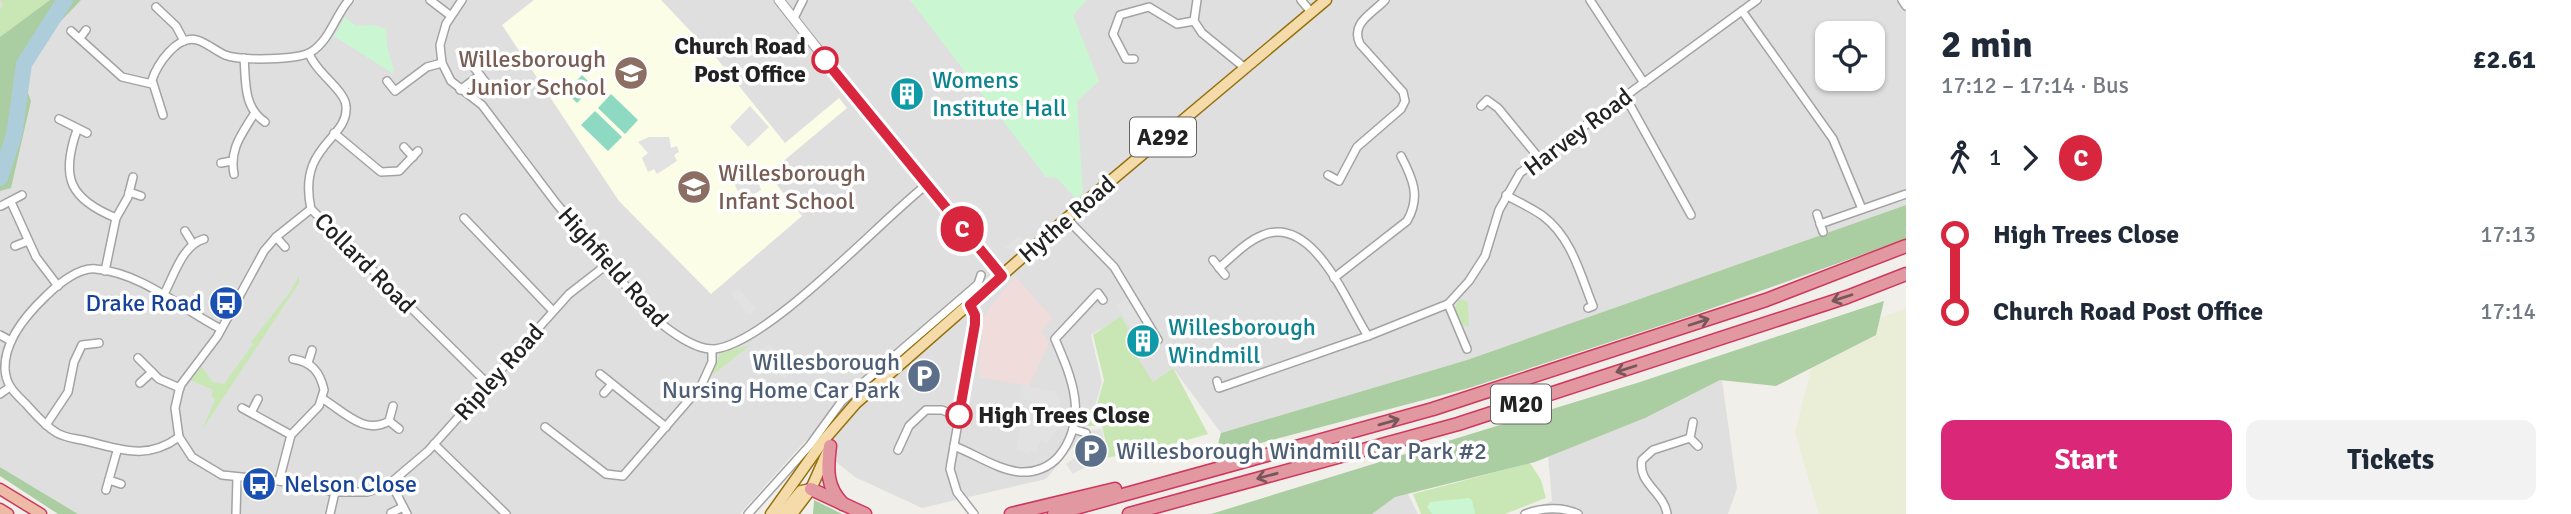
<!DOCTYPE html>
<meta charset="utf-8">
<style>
body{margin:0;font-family:Signika,sans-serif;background:#f2f2f3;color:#1f2937;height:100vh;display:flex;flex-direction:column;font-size:26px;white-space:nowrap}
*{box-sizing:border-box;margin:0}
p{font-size:23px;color:#747a83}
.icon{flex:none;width:38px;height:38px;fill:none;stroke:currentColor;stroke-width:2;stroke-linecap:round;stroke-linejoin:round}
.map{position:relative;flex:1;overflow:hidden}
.sheet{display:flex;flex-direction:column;background:#fff;width:665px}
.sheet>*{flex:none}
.badge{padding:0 14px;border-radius:23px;font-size:24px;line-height:46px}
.controls{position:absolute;left:1815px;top:21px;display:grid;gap:14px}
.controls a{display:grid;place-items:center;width:70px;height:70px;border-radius:14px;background:#fff;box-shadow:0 2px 5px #0004;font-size:35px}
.map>.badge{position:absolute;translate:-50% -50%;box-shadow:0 0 0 4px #fff}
.legs{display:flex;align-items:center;gap:10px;height:77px;padding:0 35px;font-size:23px}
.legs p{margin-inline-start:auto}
.overview{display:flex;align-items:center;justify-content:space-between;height:119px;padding:0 35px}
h1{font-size:38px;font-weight:800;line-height:52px}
.button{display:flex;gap:14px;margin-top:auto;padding:14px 35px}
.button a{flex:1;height:80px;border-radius:14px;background:#db2777;color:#fff;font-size:28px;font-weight:800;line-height:80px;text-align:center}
.button a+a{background:#f2f2f3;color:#1f2937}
ul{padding:0 35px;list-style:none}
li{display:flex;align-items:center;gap:24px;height:77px;font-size:26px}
li i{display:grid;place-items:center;width:10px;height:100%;margin:0 9px;background:currentColor}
li i::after{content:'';width:18px;height:18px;margin:-9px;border:5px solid;border-radius:50%;background:#fff}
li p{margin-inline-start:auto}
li:first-child i{background:linear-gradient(#0000 50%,currentColor 0)}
li:last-child i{background:linear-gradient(currentColor 50%,#0000 0)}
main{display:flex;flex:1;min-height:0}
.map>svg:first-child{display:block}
.residential{fill:#e0dfdf;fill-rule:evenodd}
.commercial{fill:#f0dddb}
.education{fill:#fbfde7}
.farmland{fill:#eaeed7}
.grass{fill:#c9e7b4}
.forest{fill:#abcda2}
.park{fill:#cbf6d2}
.pitch{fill:#8ed9c2}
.parking{fill:#e2e2e2}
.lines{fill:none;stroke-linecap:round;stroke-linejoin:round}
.river{stroke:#aecddb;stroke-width:16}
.minor-casing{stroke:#a3a3a3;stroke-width:10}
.tertiary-casing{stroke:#a3a3a3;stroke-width:11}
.primary-casing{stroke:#94710c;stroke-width:13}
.trunk-casing{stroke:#cf375f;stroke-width:13}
.motorway-casing{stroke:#cf375f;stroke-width:15}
.minor{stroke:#fff;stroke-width:7}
.tertiary{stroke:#fff;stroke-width:9}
.primary{stroke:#f5dbaa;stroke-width:10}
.trunk{stroke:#ecbaa5;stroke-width:10}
.motorway{stroke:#e298a0;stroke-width:12}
.oneway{stroke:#78575b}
.line-1-casing{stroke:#fff;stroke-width:16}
.line-1{stroke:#d7263d;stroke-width:10}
.stop-1-dot{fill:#fff;stroke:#d7263d;stroke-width:3.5}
.labels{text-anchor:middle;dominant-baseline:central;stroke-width:7;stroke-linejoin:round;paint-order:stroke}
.shield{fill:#fff;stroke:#646464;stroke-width:2}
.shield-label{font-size:23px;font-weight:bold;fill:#222}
.stop-label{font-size:24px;font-weight:bold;fill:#222;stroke:#fff;text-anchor:end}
.education-label{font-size:24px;fill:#785e54;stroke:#fff;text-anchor:end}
.culture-label{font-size:24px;fill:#0d838f;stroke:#fff;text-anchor:start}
.street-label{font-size:24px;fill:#222;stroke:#fff}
.transit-label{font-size:24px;fill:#164399;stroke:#fff;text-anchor:end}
.service-label{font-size:24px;fill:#4e5e75;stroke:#fff;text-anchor:end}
</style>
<main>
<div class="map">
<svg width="1906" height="514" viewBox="0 0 1906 514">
<rect width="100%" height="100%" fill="#f1efe9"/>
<g class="residential">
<path d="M0,0H1906V205L1467,360L1221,433L1173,368L1152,383L1126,339L1121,317L1091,335L1102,382L1095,406L1079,440L1046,479L922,508L855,477L807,439L740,514H78L0,467ZM1827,33H1872V79H1827Z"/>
<path d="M1721,373L1737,488L1728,514H1518L1552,501L1548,455Z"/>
<path d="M1406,490L1418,514H1353Z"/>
</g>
<path class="commercial" d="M1015,276L1052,318L1041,331L1049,342L1029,386L979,377L983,317Z"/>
<path class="education" d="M534,0H661L718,60L785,143L839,98L847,108L768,174L802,216L711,294L619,201L502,25Z"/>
<path class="farmland" d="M1906,308V514H1819L1795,432L1818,342Z"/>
<g class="grass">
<path d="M0,0H50L0,37V9L3,6Z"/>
<path d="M299,275V283L202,430L215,400L211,395L213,390L190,380L201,366L213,382L224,384L253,344L251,342L290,292Z"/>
<path d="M1460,299L1468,302L1469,326L1461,325L1454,309Z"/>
<path d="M1121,316L1128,329L1126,339L1153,382L1173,368L1208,434L1153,450L1105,458L1107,448L1102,426H1082L1083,412L1096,408L1104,380L1093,335Z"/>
<path d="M750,345L714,374L711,371L721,353Z"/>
<path d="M1530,463L1541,480L1546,498L1505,514H1421L1413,494Z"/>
</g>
<g class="forest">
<path d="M50,0H81L18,66L31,101L11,188L0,191V37Z"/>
<path d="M1906,205V239L1690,316L1469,388L1215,455L1221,433L1467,360Z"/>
<path d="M1884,301L1876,335L1776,386L1720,380L1645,418L1535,462L1395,497L1372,514H1211L1640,382Z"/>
<path d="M0,467L78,514H58L0,476Z"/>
<path d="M814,500L842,514H813Z"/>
</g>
<g class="park">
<path d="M910,0H1087L1073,15L1099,81L1077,101L1083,193L1076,199L1057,178L1046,177Z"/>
<path d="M345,17L356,26L374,25L386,29L387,46L394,70L392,73L334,36Z"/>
<path d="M1469,498L1472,500L1475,514H1432L1427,507L1430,502Z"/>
</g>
<g class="pitch">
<path d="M582,75L593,86L577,103L566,92Z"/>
<path d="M611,94L638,120L625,134L598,108Z"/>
<path d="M595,111L622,137L608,151L581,125Z"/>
</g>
<g class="parking">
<path d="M750,106L769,127L748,147L730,127Z"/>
<path d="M649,137H669L671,148L677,146L679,152L674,155L677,161L657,174L654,169L648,172L642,158L648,153L638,142Z"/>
<path d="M754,169L761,190L742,201L735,185Z"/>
<path d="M1019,236L1026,245L1018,252L1004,248Z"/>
<path d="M738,288L756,309L749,315L731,294Z"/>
<path d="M1128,297L1143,320L1131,328L1116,305Z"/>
<path d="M769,344L793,371L784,379L760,352Z"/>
<path d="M922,365L935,377L926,388L912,375Z"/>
<path d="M1023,385L1056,392L1060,403L1059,416L1053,424L1058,429L1047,443L1041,440L1036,452L1030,451L1029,454L1016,450L1020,426H1027L1029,419L1040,421L1038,427L1042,426L1054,409L1051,405L1019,399Z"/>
<path d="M1102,429L1106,450L1095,462L1073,474L1066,464L1076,457L1073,452L1088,444L1091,430Z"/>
</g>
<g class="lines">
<path class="river" d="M0,178L14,135L24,64L65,0"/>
<g class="minor-casing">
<g id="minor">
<path d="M430,0L451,16"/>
<path d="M462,0L446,24L440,45L442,63L451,81L482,105L556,203L646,310C660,324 693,351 715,349C769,342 877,224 925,186"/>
<path d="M1197,0L1194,21L1202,33L1245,68"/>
<path d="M1301,0L1311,12"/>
<path d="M1590,0L1644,83"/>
<path d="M1902,0L1906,6"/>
<path d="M156,7L176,26L184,41"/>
<path d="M1742,11L1833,139L1862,209"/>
<path d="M794,18L803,0"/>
<path d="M71,31L122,77L152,84"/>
<path d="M80,38L86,30"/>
<path d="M309,53C315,72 345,90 346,106C349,140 297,144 311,209L488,384"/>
<path d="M244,58C246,82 243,107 265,122"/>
<path d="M1134,59H1126L1113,34L1120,15L1149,7L1177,24L1194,21"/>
<path d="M472,65L487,84"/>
<path d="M387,81L395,91L427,67L442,63"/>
<path d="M460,90L480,75"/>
<path d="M1625,96L1691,215"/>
<path d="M1481,106L1487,100L1498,108L1539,158"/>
<path d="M163,115L152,80C157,65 177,34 197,40C207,43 216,51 225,55C240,61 298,60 311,52C330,40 335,16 349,0"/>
<path d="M59,119L87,133"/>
<path d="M77,130C60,178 70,199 116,218"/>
<path d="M334,133L381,172L399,171L418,151"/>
<path d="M404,147L413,157"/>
<path d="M221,163L232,161"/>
<path d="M234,174C229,149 242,134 254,114"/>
<path d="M1328,175L1339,181L1357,147L1401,109L1405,101L1403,92L1360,44C1350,23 1372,14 1385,0"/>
<path d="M129,192L141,196"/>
<path d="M1506,195C1518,202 1532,208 1543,216C1572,238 1580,274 1593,306L1588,308"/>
<path d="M11,202L36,257L58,286"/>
<path d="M1,206L22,195"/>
<path d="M311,209L276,237L264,251L217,337L180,386L175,408L179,437L192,457L222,475L279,481L335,492H367L388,485L428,451L569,294L609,263"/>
<path d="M1817,214L1823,232"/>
<path d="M464,218L553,311"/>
<path d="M1067,219L1114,267L1158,340"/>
<path d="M1820,224L1906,194"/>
<path d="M185,231L193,244"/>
<path d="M276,237L285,247"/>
<path d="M15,246L28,241"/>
<path d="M1213,260L1225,275"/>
<path d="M1219,268C1232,257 1247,241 1263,235C1314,214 1348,306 1368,336"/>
<path d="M105,271L116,218L128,197L133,177"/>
<path d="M1334,278L1407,221C1421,197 1413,179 1401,156"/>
<path d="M164,294C174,276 182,245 204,239"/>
<path d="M1448,304L1467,349"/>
<path d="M970,305L976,315L975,324L950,469L957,492L974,514"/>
<path d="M0,335L11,341"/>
<path d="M138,358L159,379L180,388"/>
<path d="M308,363L312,350"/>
<path d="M600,374L666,427"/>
<path d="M1217,381L1219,388L1368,336L1448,304L1469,281L1485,256L1499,210L1520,173L1757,0"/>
<path d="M140,383L152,372"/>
<path d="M604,393L612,384"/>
<path d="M0,394L10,387"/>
<path d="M323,399C343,411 365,436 389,421L393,406"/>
<path d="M242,408L291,435"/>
<path d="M252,411L258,399"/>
<path d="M389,421L399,429"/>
<path d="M1693,422L1690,438L1698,446"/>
<path d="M46,425L68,392L74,362L82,345L99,343"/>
<path d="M545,427L606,474L623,476L701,386L712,362V349"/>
<path d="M1073,429L1086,433"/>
<path d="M179,437C145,462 118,448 82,440C73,438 66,438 57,433C44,425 36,415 26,404C15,393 6,386 5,369C4,341 27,314 46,296C58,284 79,267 96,269C142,273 182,309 221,329"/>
<path d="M434,444L506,514"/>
<path d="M954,446C975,454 998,470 1020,472C1035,473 1050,467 1059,456C1089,418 1072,378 1055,339L1098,293L1103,300"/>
<path d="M898,450L909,426L926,410H942L959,417"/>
<path d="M109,480L121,484"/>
<path d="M279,481L291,435L319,406L324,390C320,372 312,362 293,359"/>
<path d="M391,483L407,514"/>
<path d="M106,490L117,451"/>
<path d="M391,513L403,507"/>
<path d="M236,514L237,478"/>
<path d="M330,514L335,492"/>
<path d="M748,514L810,445L842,401L970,291L978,284L981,275"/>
<path d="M1525,514C1541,508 1562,506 1578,514"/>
<path d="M1667,514C1664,492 1637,483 1642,460L1653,450L1690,438"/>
</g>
</g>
<g class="tertiary-casing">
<path id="tertiary" d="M779,0L925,186L1002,276"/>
</g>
<g class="primary-casing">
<g id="primary">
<path d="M771,514L823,441L856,403L1082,205L1326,0"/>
<path d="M782,514L801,491L811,489"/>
<path d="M792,514L811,489L827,453"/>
</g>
</g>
<g class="trunk-casing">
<g id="trunk">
<path d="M0,489L41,514"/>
<path d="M0,509L8,514"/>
</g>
</g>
<g class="motorway-casing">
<g id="motorway">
<path d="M830,446C827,469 826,487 843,504"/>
<path d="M811,489L865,514"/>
<path d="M1011,514L1115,489"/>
<path d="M1054,514L1433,409L1766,300L1906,246"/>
<path d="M1129,514L1458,424L1847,297L1906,274"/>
</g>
</g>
<use href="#minor" class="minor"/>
<use href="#tertiary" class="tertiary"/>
<use href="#primary" class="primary"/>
<use href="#trunk" class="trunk"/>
<use href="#motorway" class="motorway"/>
</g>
<defs><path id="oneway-shaft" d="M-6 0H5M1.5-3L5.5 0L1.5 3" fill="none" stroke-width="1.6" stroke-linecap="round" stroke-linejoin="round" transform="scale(1.75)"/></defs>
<g class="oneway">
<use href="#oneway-shaft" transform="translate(1842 298) rotate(162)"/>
<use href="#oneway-shaft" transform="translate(1699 322) rotate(-18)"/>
<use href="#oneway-shaft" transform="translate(1626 369) rotate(162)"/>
<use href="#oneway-shaft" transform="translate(1389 422) rotate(-16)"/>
<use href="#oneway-shaft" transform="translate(1267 476) rotate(165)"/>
</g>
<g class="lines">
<g class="line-1-casing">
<path id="line-1" d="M825,60L1002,276L970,305L975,315V324L959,415"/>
</g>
<use href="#line-1" class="line-1"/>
</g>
<defs>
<g id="school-disc" transform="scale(1.75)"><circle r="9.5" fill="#8d6e63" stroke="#fff"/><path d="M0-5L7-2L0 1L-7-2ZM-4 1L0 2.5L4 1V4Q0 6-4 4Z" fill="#fff"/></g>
<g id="building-disc" transform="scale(1.75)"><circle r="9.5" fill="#0f9aa8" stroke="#fff"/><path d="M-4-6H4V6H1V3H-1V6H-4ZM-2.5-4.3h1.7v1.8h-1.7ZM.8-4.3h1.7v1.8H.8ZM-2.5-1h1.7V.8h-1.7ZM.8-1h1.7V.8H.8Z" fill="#fff"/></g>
<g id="bus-disc" transform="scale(1.75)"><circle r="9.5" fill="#1a4fb4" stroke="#fff"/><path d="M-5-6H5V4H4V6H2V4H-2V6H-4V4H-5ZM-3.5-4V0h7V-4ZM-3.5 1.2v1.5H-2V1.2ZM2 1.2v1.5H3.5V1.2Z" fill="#fff"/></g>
<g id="parking-disc" transform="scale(1.75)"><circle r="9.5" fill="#5c6f8a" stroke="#fff"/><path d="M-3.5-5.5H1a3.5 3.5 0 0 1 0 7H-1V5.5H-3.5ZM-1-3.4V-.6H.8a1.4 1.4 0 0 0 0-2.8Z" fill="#fff"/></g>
</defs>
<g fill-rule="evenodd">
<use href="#school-disc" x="631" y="73"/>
<use href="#building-disc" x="907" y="94"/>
<use href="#school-disc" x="694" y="187"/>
<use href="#bus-disc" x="226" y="303"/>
<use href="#building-disc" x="1143" y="341"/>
<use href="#parking-disc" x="924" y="376"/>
<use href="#parking-disc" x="1091" y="451"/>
<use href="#bus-disc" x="259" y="484"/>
</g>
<g class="stop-1-dot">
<circle cx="825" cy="60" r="12"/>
<circle cx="959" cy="415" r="12"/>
</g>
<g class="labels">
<g class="shield">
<rect x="1130" y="117.5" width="66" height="39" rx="5"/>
<rect x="1491" y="384.5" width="60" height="39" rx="5"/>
</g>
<g class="shield-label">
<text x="1163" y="137">A292</text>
<text x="1521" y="404">M20</text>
</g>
<g class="stop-label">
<text x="806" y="46">Church Road<tspan x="806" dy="28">Post Office</tspan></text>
<text x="978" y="415" text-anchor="start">High Trees Close</text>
</g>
<g class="education-label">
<text x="606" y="59">Willesborough<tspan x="606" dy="28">Junior School</tspan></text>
<text x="718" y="173" text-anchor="start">Willesborough<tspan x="718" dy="28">Infant School</tspan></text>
</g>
<g class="culture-label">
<text x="932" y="80">Womens<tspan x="932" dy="28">Institute Hall</tspan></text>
<text x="1168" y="327">Willesborough<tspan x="1168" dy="28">Windmill</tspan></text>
</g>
<g class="street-label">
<text transform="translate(1578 132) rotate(-37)">Harvey Road</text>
<text transform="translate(1067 219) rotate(-41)">Hythe Road</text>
<text transform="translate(365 263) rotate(45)">Collard Road</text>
<text transform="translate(613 267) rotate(48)">Highfield Road</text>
<text transform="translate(499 372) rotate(-48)">Ripley Road</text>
</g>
<g class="transit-label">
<text x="202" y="303">Drake Road</text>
<text x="284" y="484" text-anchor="start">Nelson Close</text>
</g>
<g class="service-label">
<text x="900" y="362">Willesborough<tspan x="900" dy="28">Nursing Home Car Park</tspan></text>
<text x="1116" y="451" text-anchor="start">Willesborough Windmill Car Park #2</text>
</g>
</g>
</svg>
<div class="controls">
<a><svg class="icon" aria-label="locate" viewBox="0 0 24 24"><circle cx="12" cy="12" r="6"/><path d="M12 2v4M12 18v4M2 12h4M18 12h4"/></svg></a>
</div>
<b class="badge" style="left:962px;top:229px;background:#d7263d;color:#fff">C</b>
</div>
<section class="sheet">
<div class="overview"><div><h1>2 min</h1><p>17:12 – 17:14 · Bus</p></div><b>£2.61</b></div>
<div class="legs"><svg class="icon" aria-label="walk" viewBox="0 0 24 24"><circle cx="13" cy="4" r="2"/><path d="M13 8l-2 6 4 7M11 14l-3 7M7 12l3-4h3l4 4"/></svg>1<svg class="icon" aria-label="forward" viewBox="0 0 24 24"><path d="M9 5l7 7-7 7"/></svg><b class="badge" style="background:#d7263d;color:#fff">C</b></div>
<ul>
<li><i style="color:#d7263d"></i><b>High Trees Close</b><p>17:13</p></li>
<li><i style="color:#d7263d"></i><b>Church Road Post Office</b><p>17:14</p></li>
</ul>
<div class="button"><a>Start</a><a>Tickets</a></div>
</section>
</main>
